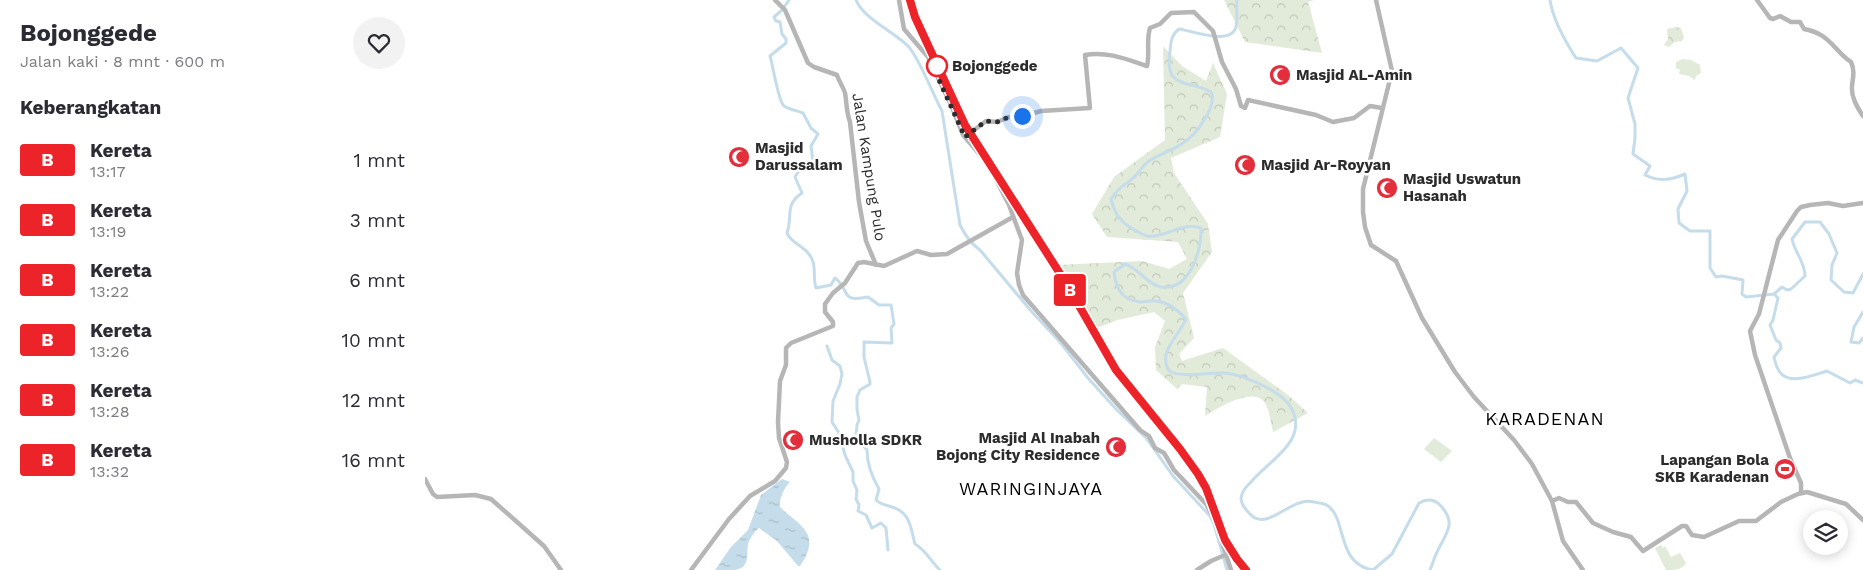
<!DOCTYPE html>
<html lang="id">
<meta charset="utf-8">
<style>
body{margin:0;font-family:"Work Sans",sans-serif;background:#f2f2f3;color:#2b2b33;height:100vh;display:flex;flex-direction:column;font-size:19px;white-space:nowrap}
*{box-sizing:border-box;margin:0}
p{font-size:16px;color:#7c7c81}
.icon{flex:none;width:28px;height:28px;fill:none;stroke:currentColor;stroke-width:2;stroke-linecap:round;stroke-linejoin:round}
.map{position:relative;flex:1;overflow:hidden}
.sheet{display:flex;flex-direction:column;background:#fff;width:425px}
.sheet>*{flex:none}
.badge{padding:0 10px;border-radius:4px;font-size:18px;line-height:32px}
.buttons{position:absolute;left:1378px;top:510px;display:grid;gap:10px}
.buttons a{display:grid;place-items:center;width:45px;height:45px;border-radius:50%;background:#fff;box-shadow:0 2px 12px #0003;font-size:25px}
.you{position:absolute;width:25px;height:25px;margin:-12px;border:4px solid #fff;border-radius:50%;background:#1a73e8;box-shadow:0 0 0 8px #1a73e833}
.map>.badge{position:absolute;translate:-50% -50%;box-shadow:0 0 0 2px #fff}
h2{padding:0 20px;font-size:19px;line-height:45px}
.round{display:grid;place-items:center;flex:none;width:52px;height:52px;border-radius:26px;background:#f2f2f3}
.summary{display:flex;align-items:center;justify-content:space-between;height:85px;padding:0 20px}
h1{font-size:24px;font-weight:700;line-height:38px}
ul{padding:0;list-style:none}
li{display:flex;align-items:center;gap:15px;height:60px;padding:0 20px}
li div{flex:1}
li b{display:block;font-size:19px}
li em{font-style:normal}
li .badge{min-width:55px;font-weight:700;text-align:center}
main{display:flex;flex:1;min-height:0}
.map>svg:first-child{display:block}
.grass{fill:#e2ead9}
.forest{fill:url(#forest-crowns)}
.water{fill:url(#water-ripples)}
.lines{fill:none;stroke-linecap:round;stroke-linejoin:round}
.river{stroke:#c5dcea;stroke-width:3}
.secondary{stroke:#b6b6b6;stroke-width:4.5}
.rail-casing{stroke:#818181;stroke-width:3}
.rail{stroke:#fff;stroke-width:1;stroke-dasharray:4;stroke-linecap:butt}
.line-casing{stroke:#fff;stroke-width:11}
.line{stroke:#ec2329;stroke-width:8}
.walk{stroke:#2c2c2c;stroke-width:5;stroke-dasharray:0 9}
.stop-dot{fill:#fff;stroke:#ec2329;stroke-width:2.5}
.labels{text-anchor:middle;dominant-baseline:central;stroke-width:5;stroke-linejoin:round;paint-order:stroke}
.stop-label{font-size:15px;font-weight:bold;fill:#2c2c2c;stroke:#fff;text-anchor:start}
.poi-label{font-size:15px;font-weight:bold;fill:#2c2c2c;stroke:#fff;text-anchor:start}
.street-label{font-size:15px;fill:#2c2c2c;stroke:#fff}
.quarter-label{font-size:18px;letter-spacing:1px;fill:#000;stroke:#fff}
</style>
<main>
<section class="sheet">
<div class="summary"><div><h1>Bojonggede</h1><p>Jalan kaki · 8 mnt · 600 m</p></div><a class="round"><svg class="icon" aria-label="heart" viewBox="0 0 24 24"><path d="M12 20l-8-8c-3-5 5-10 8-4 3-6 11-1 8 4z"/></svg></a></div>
<h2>Keberangkatan</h2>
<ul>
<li><span class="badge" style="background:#ec2329;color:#fff">B</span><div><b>Kereta</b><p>13:17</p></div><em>1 mnt</em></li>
<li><span class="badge" style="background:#ec2329;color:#fff">B</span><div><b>Kereta</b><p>13:19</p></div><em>3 mnt</em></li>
<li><span class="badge" style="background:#ec2329;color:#fff">B</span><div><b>Kereta</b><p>13:22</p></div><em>6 mnt</em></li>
<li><span class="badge" style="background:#ec2329;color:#fff">B</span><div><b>Kereta</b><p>13:26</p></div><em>10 mnt</em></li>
<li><span class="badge" style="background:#ec2329;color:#fff">B</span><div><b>Kereta</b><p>13:28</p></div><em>12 mnt</em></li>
<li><span class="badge" style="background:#ec2329;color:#fff">B</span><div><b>Kereta</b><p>13:32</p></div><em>16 mnt</em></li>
</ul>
</section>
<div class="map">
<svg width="1438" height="570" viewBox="0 0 1438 570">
<defs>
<pattern id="forest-crowns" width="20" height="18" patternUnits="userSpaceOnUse" patternTransform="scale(1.25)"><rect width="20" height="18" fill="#e2ead9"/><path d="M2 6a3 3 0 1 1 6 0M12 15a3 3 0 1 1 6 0" fill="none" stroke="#c2c9ba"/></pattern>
<pattern id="water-ripples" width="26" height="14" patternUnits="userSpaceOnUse" patternTransform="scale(1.25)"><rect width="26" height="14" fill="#c5dcea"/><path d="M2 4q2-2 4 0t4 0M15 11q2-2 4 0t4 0" fill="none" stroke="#a9bdc9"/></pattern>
</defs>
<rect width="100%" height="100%" fill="#fff"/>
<g class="grass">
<path d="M1258,59L1266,60L1275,65L1276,73L1271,76L1270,80L1264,76L1254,74L1255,70L1251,68V62Z"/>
<path d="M1009,438L1027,451L1016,462L999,449Z"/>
<path d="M1364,458L1372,475L1355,480L1348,463Z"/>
<path d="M1236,545L1238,548L1240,546L1246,557L1255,553L1261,563C1258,570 1248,570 1241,570L1230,548Z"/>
</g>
<g class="forest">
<path d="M799,0H889L883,2L897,53L820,42Z"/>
<path d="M1251,27L1256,28L1259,38L1257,41L1250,42L1244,47L1239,45L1243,39L1242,29Z"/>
<path d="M738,46L757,66L781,81L788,63L802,94L795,137L746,158L749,173L783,224L787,252L758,293L769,338L754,354L757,361L798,348L863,395L883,413L848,432C846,424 845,412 841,405C831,384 793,408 780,416L782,387L757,384L752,389L731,370L730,347L740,321L729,312L693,320L669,329L632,265L717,261L744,269L762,259L753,242L682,237L667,214L689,177L740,140Z"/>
</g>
<path class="water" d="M357,479L365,482C359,488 354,499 355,507C376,527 397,533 375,566H373L352,541L334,528C329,532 325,538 323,544C321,555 326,567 310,570C304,570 296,570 290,570L306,547L323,530L336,495Z"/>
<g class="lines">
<g class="river">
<path d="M364,0L357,10L349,17L351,21L355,22L357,34L361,39V43L345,56C348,65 353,101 359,106C363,109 373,111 378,113L386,128L393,134L386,146L388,161L373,172L370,177L377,193C359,205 368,216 362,233C366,243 377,245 383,253C393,264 387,276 391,288L406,285L410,278C426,290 414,303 443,297L454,305H466L469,324L466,328L467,343L439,342V357L445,382V384L435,390L432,397V410L434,420L432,425L431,437L442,450C442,463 447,477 454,489L451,500C457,506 465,505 472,509C486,516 486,530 490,544C501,550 506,562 515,570"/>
<path d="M431,0C438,18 469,32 483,46C494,57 508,95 517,111L535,225C540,235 545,243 555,250L607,312L635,342L663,378L691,409L722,439L748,476L785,516L789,524L802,570"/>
<path d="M812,0C811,9 813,19 811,27C806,46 768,31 754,29C746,35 746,42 745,51C739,90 762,79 786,92C793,106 770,136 758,143C747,151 734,154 724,161C718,165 714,173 708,178C698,187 693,187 686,199C690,214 694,221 708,229C712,231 717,235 722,236C739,239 758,221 776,228C777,250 765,291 736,287C721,284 714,268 700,264L689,272C691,289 697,300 715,302C720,302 726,300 731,301C743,302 753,310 761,319C756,331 744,342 741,355C740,361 741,369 746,372C759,378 785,372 799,373C817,374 856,391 865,406C886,440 844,460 826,482C821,487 817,491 816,498C816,504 820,509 825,514C843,533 865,496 889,502C893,503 900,503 903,506C922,519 911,564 948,570L967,554L994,503C1001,499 1008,498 1015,505C1031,522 1023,531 1014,548C1010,555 1008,563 1005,570"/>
<path d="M1125,0C1128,20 1140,41 1151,58L1172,61L1196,48L1213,68L1203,98L1210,124V138L1208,154L1225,166L1220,175C1234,182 1246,180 1260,174L1262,191L1253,209L1254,223L1265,231H1285V268L1291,277L1297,276L1318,280L1317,294L1321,297L1349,294L1357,287L1362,290L1366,289L1380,276C1380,262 1370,253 1367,239L1380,222H1395L1404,234L1412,253L1407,265L1406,280L1419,292L1428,293L1438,274"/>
<path d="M1349,294L1353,298L1348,320L1345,325L1351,340L1355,343L1356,348L1349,357C1350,361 1351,366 1353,369C1361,387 1389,375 1402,371L1425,383L1430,380L1438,383"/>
<path d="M1438,312L1429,327L1426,342L1434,343L1438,338"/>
<path d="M402,346L407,360L415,366L417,374L415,384L408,401L407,422L414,433L420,455L428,472V481L432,490L431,499L434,505L433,511L441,515L447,528L456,523L461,528L463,550"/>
</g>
<g class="secondary">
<path d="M350,0L360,10L383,63L389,67L412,75C414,82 418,86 420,93C422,104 421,111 425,122L434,202L441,241L451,265"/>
<path d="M474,0L479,29L503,57L526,105L538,135L563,164L584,205L597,240L592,273L594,285L598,295L715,430L724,436L730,448L739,453L749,470L781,504L790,520L806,570"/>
<path d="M951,0L967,71L938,189V212L940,227L946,245L971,261L997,318L1030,372L1049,397L1089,440L1107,464L1127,501L1138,541L1158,570"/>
<path d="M1332,0L1345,18L1348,19L1355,16L1366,22H1375L1379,29C1384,30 1389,31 1394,34C1407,40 1413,54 1426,62C1430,71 1428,77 1427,86C1426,97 1432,107 1438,116"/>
<path d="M540,137L561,121L572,122L584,117L591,118L616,111L665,108L660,55C682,51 701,59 722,66C725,53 721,40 725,28L735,24L746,13L769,12L788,31L797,62L811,89L816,106L820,108L823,100L891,115L908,122L929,118L945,106L957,108"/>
<path d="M0,479L8,494L12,497L50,495L66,499L119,546L136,570"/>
<path d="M1376,492V483L1365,458L1330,355L1325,331L1334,314L1353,240L1372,211L1376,207L1385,205L1403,203L1418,206L1438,203"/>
<path d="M1127,501L1134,498L1143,502H1151L1168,523L1188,532L1206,537L1218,551L1257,526H1261L1267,535L1279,537L1314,521H1331L1356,502L1373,494L1382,492L1421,504L1438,520"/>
<path d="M266,570L304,519L325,496L350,481L361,468L362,462L354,438L353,422L355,381L361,365V348L366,343L408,326V322L400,312V304L408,293L420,283L433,263L439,262L459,266L492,251L506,255L522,254L588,217"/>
<path d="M772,570L786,561L800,555"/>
</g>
<g class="rail-casing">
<path id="rail" d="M485,0L490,17L540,125L641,283L686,363L773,474C790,506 795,543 821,570"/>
</g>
<use href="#rail" class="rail"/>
</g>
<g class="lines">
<g class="line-casing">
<path id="line" d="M485,0L490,17L540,125L641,283L691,370L755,449L773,474L781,488L800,540L812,559L821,570"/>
</g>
<use href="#line" class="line"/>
<path class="walk" d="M512,66L509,69L540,137L561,121L572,122L584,117L597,116"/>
</g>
<defs>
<g id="mosque-disc" transform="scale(1.125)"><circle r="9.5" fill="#e32e3c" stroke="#fff"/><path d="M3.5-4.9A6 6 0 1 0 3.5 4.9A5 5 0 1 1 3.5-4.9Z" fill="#fff"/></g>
<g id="stadium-disc" transform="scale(1.125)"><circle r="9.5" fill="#e32e3c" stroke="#fff"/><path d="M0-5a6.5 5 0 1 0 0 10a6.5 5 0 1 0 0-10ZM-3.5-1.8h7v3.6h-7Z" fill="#fff"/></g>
</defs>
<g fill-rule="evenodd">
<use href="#mosque-disc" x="855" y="75"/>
<use href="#mosque-disc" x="314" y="157"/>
<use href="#mosque-disc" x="820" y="165"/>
<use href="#mosque-disc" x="962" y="188"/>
<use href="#mosque-disc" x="368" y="440"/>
<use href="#mosque-disc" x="691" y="447"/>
<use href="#stadium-disc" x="1360" y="469"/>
</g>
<circle class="stop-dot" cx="512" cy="66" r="10"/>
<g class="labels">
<g class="stop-label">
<text x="527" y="66">Bojonggede</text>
</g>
<g class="poi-label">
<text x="871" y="75">Masjid AL-Amin</text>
<text x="330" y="148">Masjid<tspan x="330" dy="17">Darussalam</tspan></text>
<text x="836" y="165">Masjid Ar-Royyan</text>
<text x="978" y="179">Masjid Uswatun<tspan x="978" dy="17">Hasanah</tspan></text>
<text x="675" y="438" text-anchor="end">Masjid Al Inabah<tspan x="675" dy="17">Bojong City Residence</tspan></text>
<text x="384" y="440">Musholla SDKR</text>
<text x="1344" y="460" text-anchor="end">Lapangan Bola<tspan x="1344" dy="17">SKB Karadenan</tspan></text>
</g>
<g class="street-label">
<text transform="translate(444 167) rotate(81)">Jalan Kampung Pulo</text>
</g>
<g class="quarter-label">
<text x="1120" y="418">KARADENAN</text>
<text x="606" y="488">WARINGINJAYA</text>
</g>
</g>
</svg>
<div class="buttons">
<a><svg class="icon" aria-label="layers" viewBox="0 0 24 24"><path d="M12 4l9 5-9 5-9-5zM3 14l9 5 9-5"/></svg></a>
</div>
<div class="you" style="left:597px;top:116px"></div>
<b class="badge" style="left:645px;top:290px;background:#ec2329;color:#fff">B</b>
</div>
</main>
